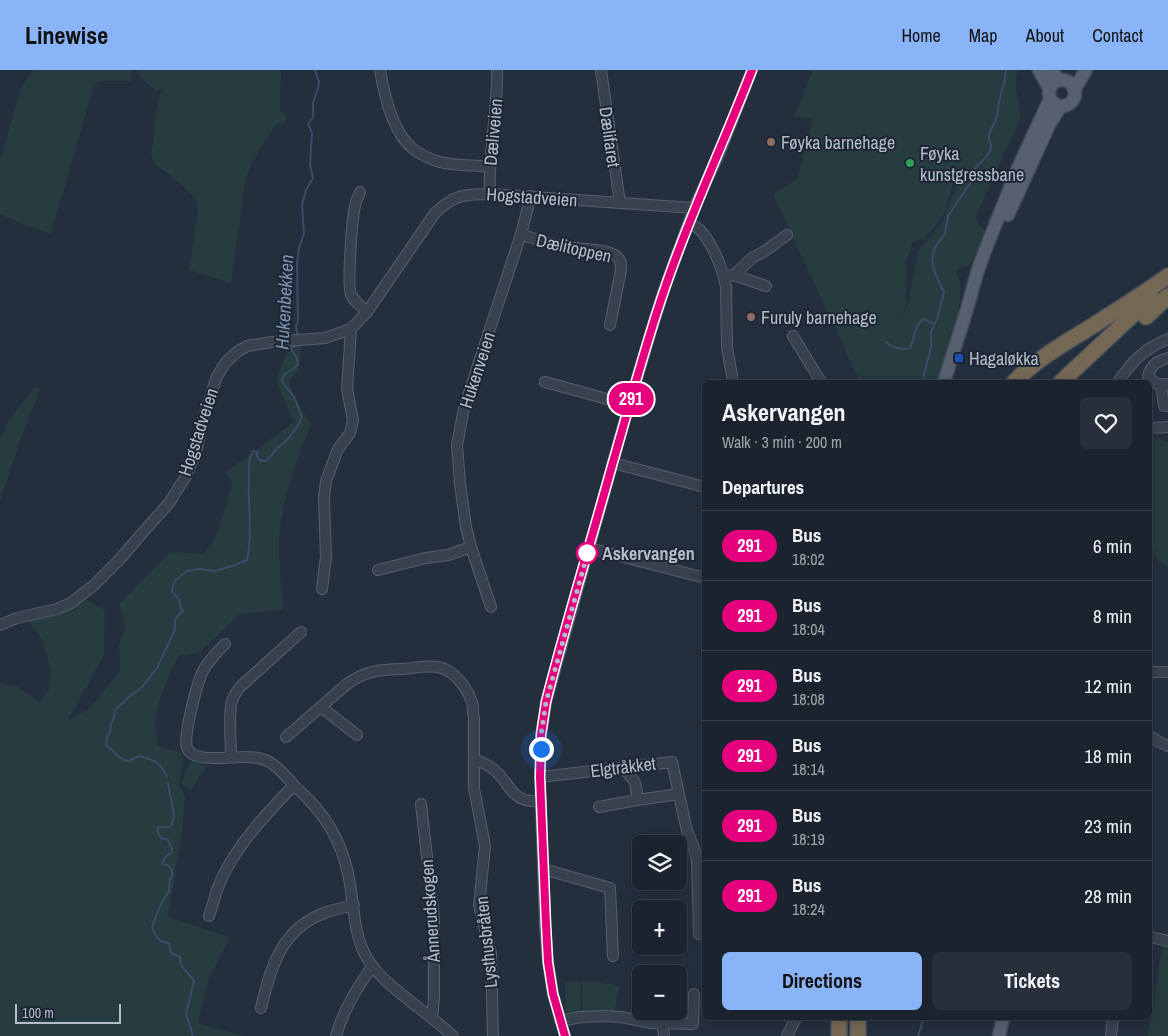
<!DOCTYPE html>
<meta charset="utf-8">
<style>
body{margin:0;font-family:"Archivo Narrow",sans-serif;background:#282f3a;color:#f1f3f6;height:100vh;display:flex;flex-direction:column;font-size:19px;white-space:nowrap}
*{box-sizing:border-box;margin:0}
p{font-size:16px;color:#a0a4aa}
.icon{flex:none;width:28px;height:28px;fill:none;stroke:currentColor;stroke-width:2;stroke-linecap:round;stroke-linejoin:round}
.map{position:relative;flex:1;overflow:hidden}
.details{position:absolute;left:702px;top:310px;width:450px;height:640px;display:flex;flex-direction:column;background:#1b232e;border-radius:8px;box-shadow:0 2px 12px #0003,0 0 0 1px #39404a}
.details>*{flex:none}
.badge{padding:0 10px;border-radius:16px;font-size:18px;line-height:32px}
.controls{position:absolute;left:632px;top:765px;display:grid;gap:10px}
.controls a{display:grid;place-items:center;width:55px;height:55px;border-radius:8px;background:#1b232e;box-shadow:0 2px 12px #0003,0 0 0 1px #39404a;font-size:25px}
.scale{position:absolute;left:15px;bottom:12px;width:106px;box-sizing:border-box;padding-left:5px;border:2px solid #b4bcc9;border-top:0;font-size:14px;line-height:18px;white-space:nowrap;color:#b4bcc9;-webkit-text-stroke:4px #1d2633;paint-order:stroke}
.you{position:absolute;width:25px;height:25px;margin:-12px;border:4px solid #fff;border-radius:50%;background:#1a73e8;box-shadow:0 0 0 8px #1a73e833}
.map>.badge{position:absolute;translate:-50% -50%;box-shadow:0 0 0 2px #fff}
h2{padding:0 20px;font-size:19px;line-height:45px}
.round{display:grid;place-items:center;flex:none;width:52px;height:52px;border-radius:8px;background:#282f3a}
.head{display:flex;align-items:center;justify-content:space-between;height:85px;padding:0 20px}
h1{font-size:24px;font-weight:800;line-height:38px}
.button{display:flex;gap:10px;margin-top:auto;padding:10px 20px}
.button a{flex:1;height:58px;border-radius:8px;background:#8ab4f8;color:#111;font-size:20px;font-weight:800;line-height:58px;text-align:center}
.button a+a{background:#282f3a;color:#f1f3f6}
ul{padding:0;list-style:none}
li{display:flex;align-items:center;gap:15px;height:70px;padding:0 20px;border-top:1px solid #39404a}
li div{flex:1}
li b{display:block;font-size:19px}
li em{font-style:normal}
li .badge{min-width:55px;font-weight:700;text-align:center}
header{display:flex;align-items:center;gap:30px;box-sizing:border-box;height:70px;padding:0 25px;background:#8ab4f8;color:#111}
header strong{font-size:24px}
nav{display:flex;gap:28px;margin-inline-start:auto;font-size:18px}
.map>svg:first-child{display:block}
.green{fill:#263c3f;fill-rule:evenodd}
.lines{fill:none;stroke-linecap:round;stroke-linejoin:round}
.stream{stroke:#394c67;stroke-width:2}
.minor-casing{stroke:#565f6c;stroke-width:12}
.major-casing{stroke:#414a57;stroke-width:15}
.highway-casing{stroke:#434c59;stroke-width:18}
.minor{stroke:#38414e;stroke-width:10}
.major{stroke:#56606e;stroke-width:12}
.highway{stroke:#746855;stroke-width:15}
.line-casing{stroke:#fff;stroke-width:11}
.line{stroke:#e6007e;stroke-width:8}
.walk{stroke:#b4bcc9;stroke-width:5;stroke-dasharray:0 9}
.education-dot{fill:#8d6e63;stroke:#1d2633;stroke-width:2}
.leisure-dot{fill:#2e9e5b;stroke:#1d2633;stroke-width:2}
.transit-dot{fill:#1a4fb4;stroke:#1d2633;stroke-width:2}
.stop-dot{fill:#fff;stroke:#e6007e;stroke-width:2.5}
.labels{text-anchor:middle;dominant-baseline:central;stroke-width:4;stroke-linejoin:round;paint-order:stroke}
.street-label{font-size:18px;fill:#b4bcc9;stroke:#1d2633}
.poi-label{font-size:18px;fill:#b4bcc9;stroke:#1d2633;text-anchor:start}
.stop-label{font-size:18px;font-weight:bold;fill:#b4bcc9;stroke:#1d2633;text-anchor:start}
.water-label{font-size:19px;font-style:italic;fill:#7c92b1;stroke:#1d2633}
</style>
<header>
<strong>Linewise</strong>
<nav><a>Home</a><a>Map</a><a>About</a><a>Contact</a></nav>
</header>
<div class="map">
<svg width="1168" height="966" viewBox="0 0 1168 966">
<rect width="100%" height="100%" fill="#242f3e"/>
<g class="green">
<path d="M33,0H130L132,4L131,11H100L97,12L94,15L51,164L24,155L0,144V88L6,72L13,44L21,19Z"/>
<path d="M137,0H281L280,41L286,44L287,47L285,53H279L274,57C264,73 252,89 246,107L231,213L189,200L198,141L196,131L191,124L170,105L155,95L151,85L154,69V53L159,25L165,20L163,19L156,21L141,8Z"/>
<path d="M813,0H1018L1015,12L1021,47L976,146L979,156L984,159L986,164L969,196L960,198L955,202C957,204 958,206 959,209C963,220 958,234 958,246L937,312H860L773,124L797,109L813,49L794,46ZM971,85L961,105L942,153L918,181L907,240L892,255L906,239V192L913,172L924,168L932,160L945,142L952,117Z"/>
<path d="M287,271H301L299,300L290,309C288,320 304,344 311,353C298,388 284,423 280,460C277,486 281,512 284,537L282,540L240,544L200,582L178,586L160,627L155,651L158,676L181,683L183,692L179,714L185,728L182,762L168,847L230,867L209,908L198,953L244,966H0V612L7,615L16,616L40,632L49,619L51,600L42,569L28,550L62,543L85,529L105,540L104,585L68,650L90,638L120,601L119,576L125,556L119,534L170,482L203,484C216,477 227,430 232,415L231,410L225,403L294,352L277,314L278,303L286,285Z"/>
<path d="M35,317L40,319L20,371L0,431V369L8,351Z"/>
<path d="M1150,366L1168,372V497L1156,489L1153,475H1150Z"/>
<path d="M191,689L206,697L191,720L181,714Z"/>
<path d="M1163,872H1168V966H1147Z"/>
<path d="M582,911H593L619,916L614,943L583,941Z"/>
<path d="M565,912H581L580,942H565Z"/>
</g>
<g class="lines">
<g class="stream">
<path d="M298,267L296,256L298,251L297,194L299,178L304,164L302,135L306,120L313,108L310,94L312,63L308,54L313,47V33L318,18L319,12L315,0"/>
<path d="M886,272C892,277 903,281 910,278C915,269 913,255 924,249L934,254"/>
<path d="M922,312L931,277V261L937,249L944,222L935,203L932,190L935,177L945,164L948,146L971,112L972,103L977,96L987,86L991,79V75L989,70V64L997,47L998,36L1004,13L1006,0"/>
<path d="M167,707C160,692 154,690 139,686L129,691L123,690L106,675L107,668L110,662L111,655L114,647L115,640L128,628L142,617L157,598L175,560V550L179,544L182,543L183,540H181L179,529L172,522L174,511L187,501L199,499L215,501L232,496L247,490C252,469 249,448 249,427C248,422 249,417 249,411C249,399 247,393 253,381L257,382V386L259,390L266,391L272,385L277,378L286,371L297,357L302,347C299,341 297,333 294,327C291,321 284,317 282,310L284,305L298,295L297,288L291,279L296,275"/>
<path d="M168,713C169,728 179,744 170,757H158L157,761L161,768L168,770L172,779L171,783C166,785 164,789 162,794C170,794 173,799 172,807L170,808L169,821L161,834L152,857C156,866 157,872 169,873L171,883L180,887L181,895L194,911L186,944L193,966"/>
<path d="M918,966L924,948"/>
</g>
<g class="minor-casing">
<g id="minor">
<path d="M380,0C384,24 393,62 412,78C420,85 430,89 440,92C456,96 474,95 490,97"/>
<path d="M601,0L620,133"/>
<path d="M360,122C358,127 356,131 355,136C352,149 347,215 351,225C355,233 362,236 367,242"/>
<path d="M490,124C488,82 498,41 497,0"/>
<path d="M689,154C693,155 697,157 699,159C712,172 723,199 726,217L727,277L733,312"/>
<path d="M521,164C536,170 551,174 566,177C578,179 608,179 616,186C621,189 621,194 621,200L610,255"/>
<path d="M734,205L752,188L765,181L787,165"/>
<path d="M728,206L734,205L766,216"/>
<path d="M793,266L821,312"/>
<path d="M1168,288C1157,291 1151,295 1148,306C1154,314 1158,315 1168,314"/>
<path d="M545,312L629,335"/>
<path d="M1118,312C1131,292 1145,278 1168,269"/>
<path d="M1161,315L1164,336H1168"/>
<path d="M1150,358L1168,357"/>
<path d="M613,393L705,417"/>
<path d="M589,478L705,508"/>
<path d="M378,500L426,488L448,485L471,477"/>
<path d="M322,519L326,487L324,428L326,411L338,379L350,363L353,350L347,319L351,259"/>
<path d="M491,537L471,477L466,457L460,414L457,375L464,338L521,164L531,126"/>
<path d="M0,555L17,548L57,539L71,533L94,515L119,490L145,460L169,433L186,406L196,382L204,346L217,306L226,292L237,282L247,276L272,272L325,268L351,259L367,242L435,143C454,125 464,124 490,124L694,138"/>
<path d="M225,574C217,582 208,591 203,601C197,613 183,666 187,678C193,694 233,686 247,687C257,687 268,690 275,696C282,701 288,709 294,715C299,721 305,725 310,731C333,755 345,782 350,814C354,838 354,866 367,888C378,907 398,921 415,935C428,945 441,955 453,966"/>
<path d="M1150,602H1168"/>
<path d="M321,637L357,665"/>
<path d="M1150,666L1159,672L1168,676"/>
<path d="M286,667L347,614C367,600 379,600 402,599C414,598 427,595 438,597C455,600 469,620 473,636C473,640 473,644 474,648V718L485,776L479,836L491,883L493,966"/>
<path d="M231,687C231,670 228,646 232,631C234,625 237,621 240,617L301,562"/>
<path d="M474,689C480,692 487,694 492,698C513,714 508,733 541,731"/>
<path d="M623,697C626,702 628,704 632,708C637,714 637,722 637,730"/>
<path d="M540,707L672,692L687,761L694,778L697,791L699,864"/>
<path d="M421,734L434,848V929L432,948"/>
<path d="M599,737L637,730L679,724"/>
<path d="M543,799L610,818L613,886"/>
<path d="M209,846C212,838 214,829 217,820C231,781 265,745 294,715"/>
<path d="M1150,867L1168,871"/>
<path d="M261,938C271,896 282,857 327,842C336,839 345,837 354,835"/>
<path d="M560,951L581,947L602,946L621,947L651,953L693,954L694,924"/>
<path d="M662,954L664,966"/>
<path d="M336,966C343,941 357,917 372,897"/>
<path d="M565,966L553,924L548,892L545,855L540,707L541,665L546,632L629,335L655,248L665,217L694,138L719,84L752,0"/>
<path d="M787,966L796,948"/>
<path d="M1111,966L1113,948"/>
</g>
</g>
<g class="major-casing">
<g id="major">
<path d="M1039,0L1049,18"/>
<path d="M1051,0L1059,10"/>
<circle cx="1062" cy="23" r="13"/>
<path d="M1074,20L1086,0"/>
<path d="M1008,145L1049,55L1060,37"/>
<path d="M944,312L967,239L977,203L984,183L1018,98L1050,29"/>
<path d="M999,966L1003,948"/>
</g>
</g>
<g class="highway-casing">
<g id="highway">
<path d="M1146,247L1168,226"/>
<path d="M1014,312C1037,289 1063,274 1091,257C1117,240 1143,224 1168,206"/>
<path d="M1061,312L1152,227"/>
<path d="M839,948V966"/>
<path d="M858,948V966"/>
</g>
</g>
<use href="#minor" class="minor"/>
<use href="#major" class="major"/>
<use href="#highway" class="highway"/>
</g>
<g class="lines">
<g class="line-casing">
<path id="line" d="M565,966L553,924L548,892L546,855L540,707L541,665L546,632C566,552 591,472 613,392C630,334 645,275 665,218C690,144 724,73 752,0"/>
</g>
<use href="#line" class="line"/>
<path class="walk" d="M541,679V665L546,632L589,478L587,483"/>
</g>
<g class="education-dot">
<circle cx="771" cy="72" r="5"/>
<circle cx="751" cy="247" r="5"/>
</g>
<circle class="leisure-dot" cx="910" cy="93" r="5"/>
<rect class="transit-dot" x="954" y="283" width="10" height="10" rx="2.5"/>
<circle class="stop-dot" cx="587" cy="483" r="10"/>
<g class="labels">
<g class="street-label">
<text transform="translate(493 62) rotate(-85)">Dæliveien</text>
<text transform="translate(610 67) rotate(82)">Dælifaret</text>
<text transform="translate(532 127) rotate(4)">Hogstadveien</text>
<text transform="translate(574 178) rotate(13)">Dælitoppen</text>
<text transform="translate(477 300) rotate(-72)">Hukenveien</text>
<text transform="translate(198 362) rotate(-72)">Hogstadveien</text>
<text transform="translate(623 697) rotate(-7)">Elgtråkket</text>
<text transform="translate(430 841) rotate(-94)">Ånnerudskogen</text>
<text transform="translate(486 872) rotate(-96)">Lysthusbråten</text>
</g>
<g class="poi-label">
<text x="781" y="72">Føyka barnehage</text>
<text x="920" y="83">Føyka<tspan x="920" dy="21">kunstgressbane</tspan></text>
<text x="761" y="247">Furuly barnehage</text>
<text x="969" y="288">Hagaløkka</text>
</g>
<g class="stop-label">
<text x="602" y="483">Askervangen</text>
</g>
<g class="water-label">
<text transform="translate(284 232) rotate(-87)">Hukenbekken</text>
</g>
</g>
</svg>
<div class="controls">
<a><svg class="icon" aria-label="layers" viewBox="0 0 24 24"><path d="M12 4l9 5-9 5-9-5zM3 14l9 5 9-5"/></svg></a>
<a>+</a>
<a>−</a>
</div>
<div class="scale">100 m</div>
<div class="you" style="left:541px;top:679px"></div>
<b class="badge" style="left:631px;top:329px;background:#e6007e;color:#fff">291</b>
<section class="details">
<div class="head"><div><h1>Askervangen</h1><p>Walk · 3 min · 200 m</p></div><a class="round"><svg class="icon" aria-label="heart" viewBox="0 0 24 24"><path d="M12 20l-8-8c-3-5 5-10 8-4 3-6 11-1 8 4z"/></svg></a></div>
<h2>Departures</h2>
<ul>
<li><span class="badge" style="background:#e6007e;color:#fff">291</span><div><b>Bus</b><p>18:02</p></div><em>6 min</em></li>
<li><span class="badge" style="background:#e6007e;color:#fff">291</span><div><b>Bus</b><p>18:04</p></div><em>8 min</em></li>
<li><span class="badge" style="background:#e6007e;color:#fff">291</span><div><b>Bus</b><p>18:08</p></div><em>12 min</em></li>
<li><span class="badge" style="background:#e6007e;color:#fff">291</span><div><b>Bus</b><p>18:14</p></div><em>18 min</em></li>
<li><span class="badge" style="background:#e6007e;color:#fff">291</span><div><b>Bus</b><p>18:19</p></div><em>23 min</em></li>
<li><span class="badge" style="background:#e6007e;color:#fff">291</span><div><b>Bus</b><p>18:24</p></div><em>28 min</em></li>
</ul>
<div class="button"><a>Directions</a><a>Tickets</a></div>
</section>
</div>
